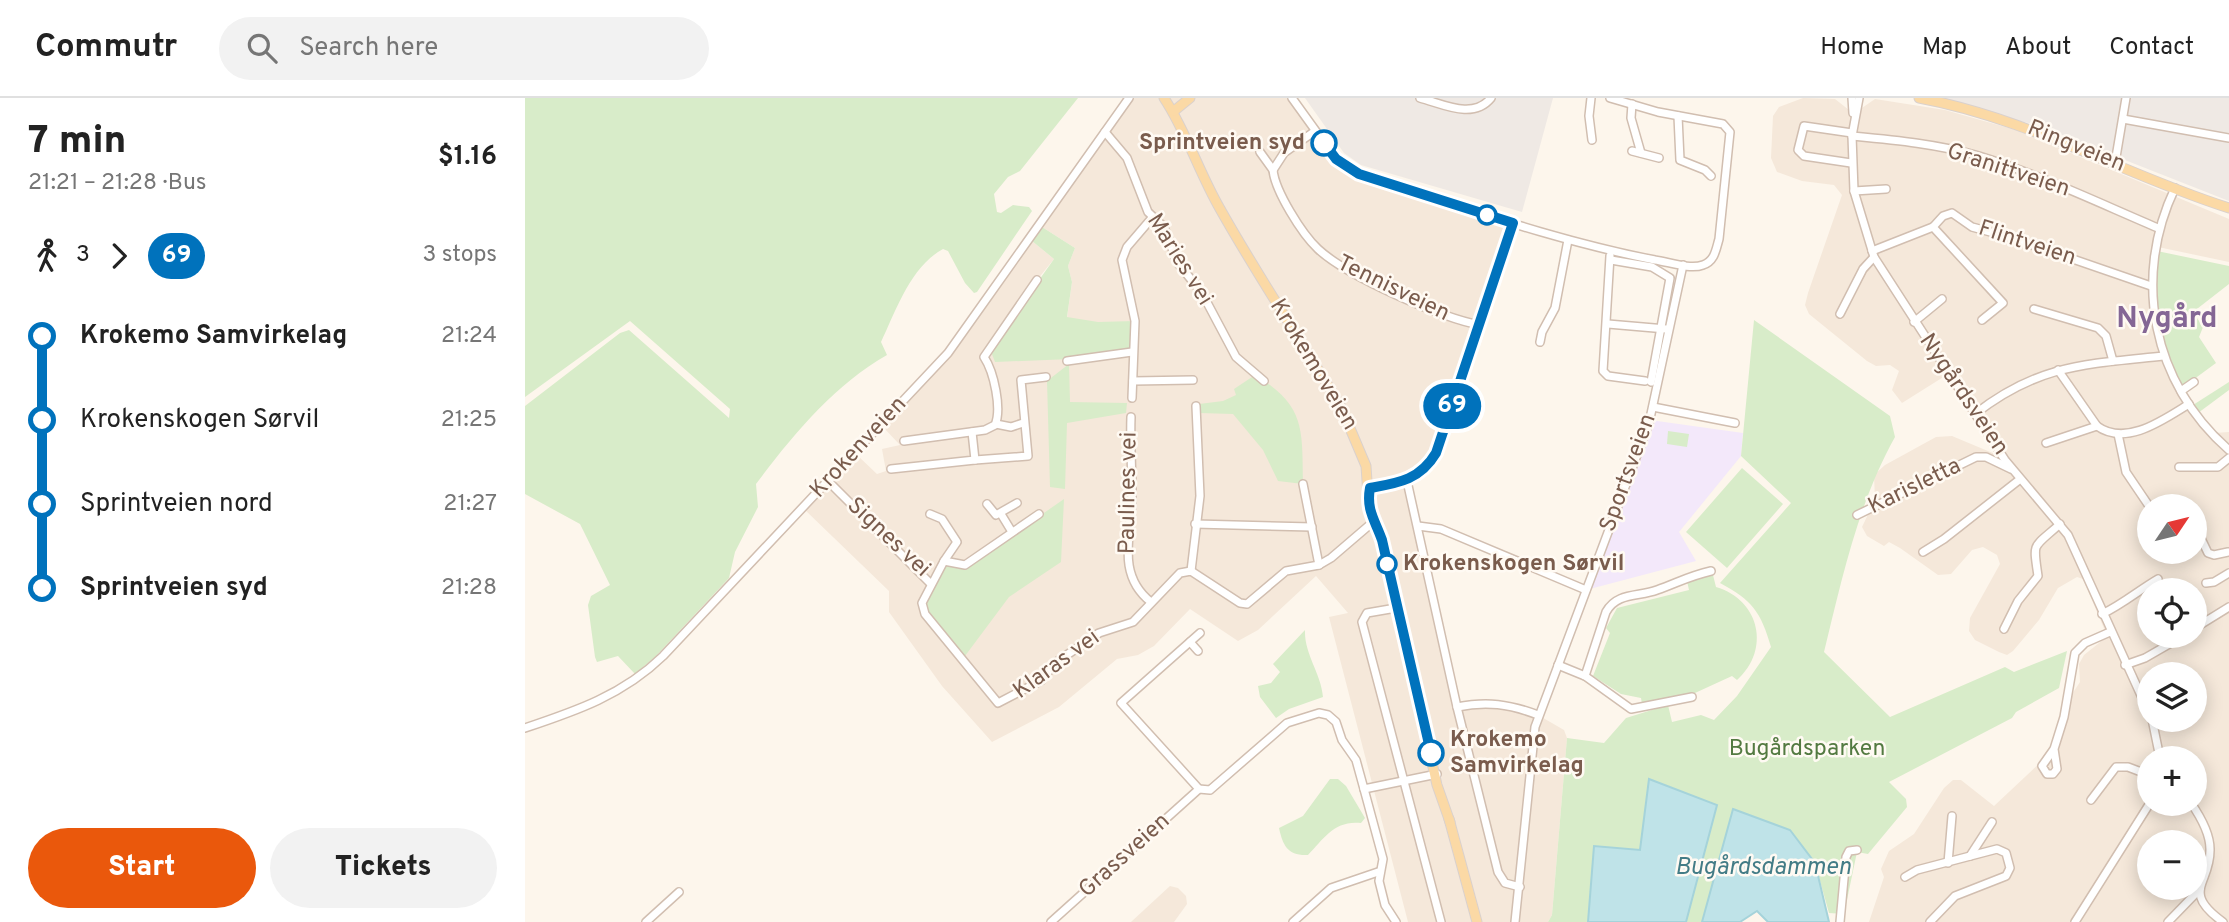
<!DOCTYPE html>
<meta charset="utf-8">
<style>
body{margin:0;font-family:Overpass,sans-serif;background:#f2f2f2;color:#222;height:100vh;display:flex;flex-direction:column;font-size:26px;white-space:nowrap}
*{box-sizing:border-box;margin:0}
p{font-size:23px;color:#767676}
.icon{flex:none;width:38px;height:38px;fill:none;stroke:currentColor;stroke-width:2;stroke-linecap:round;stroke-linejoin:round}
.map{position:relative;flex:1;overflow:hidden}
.drawer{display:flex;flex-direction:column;background:#fff;width:525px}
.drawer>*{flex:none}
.badge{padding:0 14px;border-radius:23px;font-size:24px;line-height:46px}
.needle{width:46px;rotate:55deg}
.fabs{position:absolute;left:1612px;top:396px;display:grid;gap:14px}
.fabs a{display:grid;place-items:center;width:70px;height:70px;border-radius:50%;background:#fff;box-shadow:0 4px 18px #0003;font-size:35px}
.map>.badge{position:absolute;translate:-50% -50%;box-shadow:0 0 0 4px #fff}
.legs{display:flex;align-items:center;gap:10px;height:77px;padding:0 28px;font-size:23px}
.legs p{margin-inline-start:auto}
.head{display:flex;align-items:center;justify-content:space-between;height:119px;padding:0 28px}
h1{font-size:38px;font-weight:800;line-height:52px}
.cta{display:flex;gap:14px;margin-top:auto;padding:14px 28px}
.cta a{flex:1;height:80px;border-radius:42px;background:#ea580c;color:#fff;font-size:28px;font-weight:800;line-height:80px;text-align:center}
.cta a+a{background:#f2f2f2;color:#222}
ul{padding:0 28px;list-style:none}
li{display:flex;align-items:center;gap:24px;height:84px;font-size:26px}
li i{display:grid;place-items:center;width:10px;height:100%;margin:0 9px;background:currentColor}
li i::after{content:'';width:18px;height:18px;margin:-9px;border:5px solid;border-radius:50%;background:#fff}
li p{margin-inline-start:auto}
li:first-child i{background:linear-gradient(#0000 50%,currentColor 0)}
li:last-child i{background:linear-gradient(currentColor 50%,#0000 0)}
header{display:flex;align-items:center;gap:42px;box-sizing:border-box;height:98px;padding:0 35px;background:#fff;border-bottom:2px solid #e0e0e0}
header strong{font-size:33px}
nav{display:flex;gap:38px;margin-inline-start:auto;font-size:24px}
.search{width:490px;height:63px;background:#f2f2f2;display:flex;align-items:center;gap:18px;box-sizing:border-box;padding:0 24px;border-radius:38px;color:#767676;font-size:26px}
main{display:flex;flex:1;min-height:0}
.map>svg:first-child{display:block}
.residential{fill:#f5e8da;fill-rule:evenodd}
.industrial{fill:#efe9e4}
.education{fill:#f3e8fa}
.green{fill:#d8ecc9}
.water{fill:#bfe3e8;stroke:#a5d3da;stroke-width:2}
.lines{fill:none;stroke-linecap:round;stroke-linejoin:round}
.minor-casing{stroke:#d1beb0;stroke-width:10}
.major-casing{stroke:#dad1cd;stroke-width:11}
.minor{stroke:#fff;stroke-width:7}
.major{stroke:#fbd9a5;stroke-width:9}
.line-1-casing{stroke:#fff;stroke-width:16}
.line-1{stroke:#0072bc;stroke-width:10}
.stop-1-dot{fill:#fff;stroke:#0072bc;stroke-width:3.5}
.labels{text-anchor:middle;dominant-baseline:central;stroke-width:5;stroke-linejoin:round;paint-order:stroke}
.stop-label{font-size:23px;font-weight:bold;fill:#7a5c4d;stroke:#fffaf3;text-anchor:start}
.street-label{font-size:23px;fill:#7a5c4d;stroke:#fffaf3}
.park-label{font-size:23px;fill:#537a41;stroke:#fffaf3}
.water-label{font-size:24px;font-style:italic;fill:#437c86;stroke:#fffaf3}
.district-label{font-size:30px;font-weight:bold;fill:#846695;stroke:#fffaf3}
</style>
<header>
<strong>Commutr</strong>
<div class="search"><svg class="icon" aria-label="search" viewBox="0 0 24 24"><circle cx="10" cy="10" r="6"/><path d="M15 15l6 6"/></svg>Search here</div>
<nav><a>Home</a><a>Map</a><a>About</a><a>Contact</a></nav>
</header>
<main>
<section class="drawer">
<div class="head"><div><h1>7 min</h1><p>21:21 – 21:28 · Bus</p></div><b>$1.16</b></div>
<div class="legs"><svg class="icon" aria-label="walk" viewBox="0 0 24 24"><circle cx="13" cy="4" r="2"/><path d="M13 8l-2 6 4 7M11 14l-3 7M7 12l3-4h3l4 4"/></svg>3<svg class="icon" aria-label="forward" viewBox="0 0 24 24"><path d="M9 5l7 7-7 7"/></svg><b class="badge" style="background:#0072bc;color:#fff">69</b><p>3 stops</p></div>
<ul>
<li><i style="color:#0072bc"></i><b>Krokemo Samvirkelag</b><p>21:24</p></li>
<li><i style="color:#0072bc"></i><span>Krokenskogen Sørvil</span><p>21:25</p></li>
<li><i style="color:#0072bc"></i><span>Sprintveien nord</span><p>21:27</p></li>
<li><i style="color:#0072bc"></i><b>Sprintveien syd</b><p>21:28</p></li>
</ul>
<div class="cta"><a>Start</a><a>Tickets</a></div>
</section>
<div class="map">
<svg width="1704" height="824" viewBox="0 0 1704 824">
<rect width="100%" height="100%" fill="#fdf6ec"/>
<g class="residential">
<path d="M597,0H767L811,61L829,74L988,125L911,355L882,383L932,609L976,605L1013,617L1039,632L1042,640L1027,817L1023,824H883L804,519L823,515L791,478L733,532L713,543L665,511L629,548L613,557L592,561L534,609L467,644L417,588L364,514V493L280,412L332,357L352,376L361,373L357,351L375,347L358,329L436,243L507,143L529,161L512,182L542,220L547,184L543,168L550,150L517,129L601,5Z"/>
<path d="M1278,0L1310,1L1324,12H1334L1350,1L1420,12L1491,32L1704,121V164L1633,149L1656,290L1689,335L1704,334V824H1344L1359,779L1356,771L1364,753L1389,736L1419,690L1428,682H1436L1469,708L1519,661L1527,650L1540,607L1555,584L1554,566L1559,557L1579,541L1580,533L1558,481L1552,479L1533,490L1514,522L1488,553L1482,557L1474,554L1450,542L1444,533L1445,520L1475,466L1472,457L1458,449L1447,452L1426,476L1413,477L1375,450L1364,444L1359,448L1342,438L1337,429L1350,402L1349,377L1360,367L1411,339L1427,338L1470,356L1420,278L1377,305L1367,292L1374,273L1365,267L1351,268L1342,263L1284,216L1280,207L1283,195L1317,97L1309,87L1277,83L1252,74L1246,60L1248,18L1254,9ZM1624,408H1670V453H1624ZM1624,492H1670V537H1624ZM1624,576H1670V621H1624ZM1624,660H1670V705H1624ZM1624,744H1670V789H1624Z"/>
<path d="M645,788L653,790L661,798L662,806L649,824H606Z"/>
</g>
<g class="industrial">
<path d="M780,0H1028L997,114L836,67L819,55Z"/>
<path d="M1406,0H1704V103L1511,27Z"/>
</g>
<path class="education" d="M1125,322L1218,335L1216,358L1154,434L1171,463L1061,492Z"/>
<g class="green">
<path d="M0,0H553L495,73L483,79L469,96L472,114L476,115L488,107L504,109L507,113L452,194L449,195L440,185L423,153L418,151C385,169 371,213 356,244L362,257C309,287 267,338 231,386L233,409L210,454L204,480L131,558L110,576L93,558L72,564L70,559L63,507L66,498L85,487L58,432L55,426L0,396V308L95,235L104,232L204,320L205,311L105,223L0,299Z"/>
<path d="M517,129L550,150L543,168L547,184L542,219L573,224L610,223L607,254L571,260L470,264L465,251L529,161L507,143Z"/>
<path d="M1632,153L1704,168V186L1668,214L1678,229L1674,239L1691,265L1661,287L1655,286C1629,241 1631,203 1632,153Z"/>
<path d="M1229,222L1365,318L1370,339C1333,405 1317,481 1299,554L1365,619L1480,569L1489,574L1542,553L1534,590L1491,614L1487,620L1364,684L1381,701L1382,709L1343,756L1332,754L1319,816L1304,815L1290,765L1208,712L1177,824H1161L1191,707L1116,744L1115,752L1070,748L1063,824H1023L1027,817L1042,640L1079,645L1101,620L1143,607L1147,624L1176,617L1189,622L1212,598L1246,549C1236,514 1227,502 1195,485L1266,405L1216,358Z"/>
<path d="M544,266L545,304L602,305L601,315L542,325L540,391L525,389L522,283Z"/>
<path d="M730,277C781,308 777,331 778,386L753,383L738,352L708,316L674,315V306L698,303L711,297L709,291Z"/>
<path d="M1704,284V292L1673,315L1668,307Z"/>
<path d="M1143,333L1164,336L1162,349L1142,346Z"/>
<path d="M1217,370L1258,406L1202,470L1161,434Z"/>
<path d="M539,401L536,464L484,499L440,558L400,510L419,467L440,470Z"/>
<path d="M1188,477L1191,489C1235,502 1246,552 1212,582L1207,578L1170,595L1117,606L1116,600L1096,596L1068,578L1085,535L1081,530L1092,510L1164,492L1162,483Z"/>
<path d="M780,532C779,556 796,575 798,599L764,611L751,620L735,599L733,588L746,585L755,574L748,566Z"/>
<path d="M805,681H813L821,688L840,720L836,725C810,722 799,740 783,757C763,758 758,748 754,730L778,718Z"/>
</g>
<g class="water">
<path d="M1124,681L1192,707L1161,824H1063L1069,748L1115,752Z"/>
<path d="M1208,711L1265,732L1290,765L1304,824H1243L1232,813L1215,824H1177Z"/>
</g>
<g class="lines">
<g class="minor-casing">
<g id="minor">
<path d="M767,0L811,61L841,79C937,109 1032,143 1130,162C1144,164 1165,172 1178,167C1190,163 1191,151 1194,141L1205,34L1198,26L1133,14L1085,0"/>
<path d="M895,0C918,6 948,22 966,0"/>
<path d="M1066,0L1064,18L1067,42"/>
<path d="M1327,0L1328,15"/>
<path d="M1334,0L1327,38L1329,93L1349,159L1480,362L1543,437L1624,615"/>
<path d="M1107,6L1106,20L1116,55"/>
<path d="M1153,18L1155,62L1180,72L1186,78"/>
<path d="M1598,21L1704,40"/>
<path d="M790,33L759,55L748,72C750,93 777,136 793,151C822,178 916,220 955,227"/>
<path d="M580,34L602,60L623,114L639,129L652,164L677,195L711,259L739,283"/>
<path d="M1327,38C1369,42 1413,46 1454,58C1516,77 1574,105 1633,130"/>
<path d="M1107,53L1134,60"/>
<path d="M735,54L748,72"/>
<path d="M1326,65L1279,58L1273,52L1279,28L1327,35"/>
<path d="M1590,65L1601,0"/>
<path d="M1650,90C1607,180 1627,285 1704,352"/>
<path d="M1329,93L1361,91"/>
<path d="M1408,129L1478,205L1457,222"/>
<path d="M1347,153L1408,129L1418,118L1427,115L1447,129L1484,139L1626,188"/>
<path d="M1085,158L1078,273L1083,278L1120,283"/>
<path d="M1086,162L1127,169L1145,180L1126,284"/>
<path d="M1509,211L1573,230L1581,238L1588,263"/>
<path d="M1315,216L1338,171L1349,159"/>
<path d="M1389,224L1417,201"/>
<path d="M1083,226L1141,231"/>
<path d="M1015,244L1017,234L1030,210L1043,142"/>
<path d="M542,263L607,254"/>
<path d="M1533,272L1572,328C1601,349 1638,322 1664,306"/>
<path d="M608,283L668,282"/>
<path d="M1656,293L1669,284"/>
<path d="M607,300L610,223L597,162L602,149L626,121"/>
<path d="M1128,309L1210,325"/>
<path d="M1450,316C1514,266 1562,266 1638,258"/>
<path d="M606,319C605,345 607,371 607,396C607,435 590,476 626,504"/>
<path d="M471,326L486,329L498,325"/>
<path d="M1593,336L1601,374L1624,408"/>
<path d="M379,343L460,332L470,327C477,311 469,274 459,259L512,182"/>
<path d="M1521,345L1572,328"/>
<path d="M450,362L503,358L496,282L521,279"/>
<path d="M1654,369H1693L1704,360"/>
<path d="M366,371L450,362L447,334"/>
<path d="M303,383L405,485"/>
<path d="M882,383L932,609L973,774L980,785L995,789"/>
<path d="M778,386L794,467"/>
<path d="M845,390C873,385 895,382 911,355L988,125"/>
<path d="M462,406L471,417L492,405"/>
<path d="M405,416L417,421L432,444L419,463"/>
<path d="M476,416L487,434"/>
<path d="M514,416L440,467L419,463L397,505L400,516L473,605L517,582L530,565L574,535L608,524L655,475L666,473L715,505L722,506L761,473L794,467L806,460L848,424"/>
<path d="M1332,417L1451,359H1461L1486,371"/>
<path d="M670,426L787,429"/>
<path d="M893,428L916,431L1061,492"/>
<path d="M1670,428L1683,455L1689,457L1703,454"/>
<path d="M1398,454L1419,441L1494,382"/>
<path d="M666,473L675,398L671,308"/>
<path d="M1681,485L1689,484L1704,475"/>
<path d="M871,510L842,515L837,524L916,824"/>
<path d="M1577,516C1598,506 1614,492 1633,481"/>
<path d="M1670,530L1704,509"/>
<path d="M1479,531L1493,503L1513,478C1508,443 1507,451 1535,426"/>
<path d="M675,535L596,605L674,691L685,692L762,625L794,615L803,617L811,624L817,642L831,662L839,691L912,676"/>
<path d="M665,544L673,553"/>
<path d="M1033,567L1060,578L1106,611L1167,599"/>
<path d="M1600,567L1620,560L1660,537"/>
<path d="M1060,578L1081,514C1092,494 1114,499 1132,492C1152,485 1164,478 1186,473"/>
<path d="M932,609C962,603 984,606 1013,617"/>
<path d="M1627,621L1635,660"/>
<path d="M0,630C51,613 98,597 138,558L423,255L604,0"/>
<path d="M1529,651L1532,671L1528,676H1522L1517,668L1529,651L1539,619L1550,555L1560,545L1585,534"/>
<path d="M839,691L858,761L854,783L860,807L871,824"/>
<path d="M1566,702L1591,669H1603L1624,677"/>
<path d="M1666,705C1675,718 1685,735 1685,751C1686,786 1655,793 1698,824"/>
<path d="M1445,758L1467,724"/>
<path d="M1423,765L1427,718"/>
<path d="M1380,779L1392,772L1472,751L1481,755L1485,770L1481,778L1430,798L1405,824"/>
<path d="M121,824L154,794"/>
<path d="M526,824L674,691"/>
<path d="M768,824L806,790L853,774"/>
<path d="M990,824L1010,629L1124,325L1158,167"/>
<path d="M1315,824L1321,759L1324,753L1332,752"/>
<path d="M1550,824L1625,705"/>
<path d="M1643,824L1675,791"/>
</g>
</g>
<g class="major-casing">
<g id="major">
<path d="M639,0C661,33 674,74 694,109C732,177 776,242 816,309L841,368L844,413L857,442L912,687L925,724"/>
<path d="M1394,0C1504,20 1599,77 1704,110"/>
<path d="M649,13L665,0"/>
<path d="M924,721L952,824"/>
</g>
</g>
<use href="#minor" class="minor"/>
<use href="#major" class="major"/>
</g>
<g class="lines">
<g class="line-1-casing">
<path id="line-1" d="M799,45L811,61L834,76L988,125L911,355C895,382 873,385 845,390C841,412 850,422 857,442L906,655"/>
</g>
<use href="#line-1" class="line-1"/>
</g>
<g class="stop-1-dot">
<circle cx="799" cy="45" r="12"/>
<circle cx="962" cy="117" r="9"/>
<circle cx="862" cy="466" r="9"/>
<circle cx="906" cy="655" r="12"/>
</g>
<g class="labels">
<g class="stop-label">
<text x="780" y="45" text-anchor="end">Sprintveien syd</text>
<text x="878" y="466">Krokenskogen Sørvil</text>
<text x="925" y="642">Krokemo<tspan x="925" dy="26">Samvirkelag</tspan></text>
</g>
<g class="street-label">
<text transform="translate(1551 49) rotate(22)">Ringveien</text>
<text transform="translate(1483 73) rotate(18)">Granittveien</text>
<text transform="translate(1502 146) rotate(18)">Flintveien</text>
<text transform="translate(654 162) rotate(58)">Maries vei</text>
<text transform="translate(868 191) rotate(26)">Tennisveien</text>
<text transform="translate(788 267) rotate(59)">Krokemoveien</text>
<text transform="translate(1438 297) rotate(56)">Nygårdsveien</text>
<text transform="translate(334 350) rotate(-47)">Krokenveien</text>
<text transform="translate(1104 375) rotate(-70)">Sportsveien</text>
<text transform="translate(1390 389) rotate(-26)">Karisletta</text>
<text transform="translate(604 395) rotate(-89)">Paulines vei</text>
<text transform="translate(363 440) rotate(43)">Signes vei</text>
<text transform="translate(532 567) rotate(-36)">Klaras vei</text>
<text transform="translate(600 758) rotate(-42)">Grassveien</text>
</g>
<g class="park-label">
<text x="1282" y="651">Bugårdsparken</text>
</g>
<g class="water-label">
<text x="1238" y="770">Bugårdsdammen</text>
</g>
<g class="district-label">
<text x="1642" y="221">Nygård</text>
</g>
</g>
</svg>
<div class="fabs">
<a><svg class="needle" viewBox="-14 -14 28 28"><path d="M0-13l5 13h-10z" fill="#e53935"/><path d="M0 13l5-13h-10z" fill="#767676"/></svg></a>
<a><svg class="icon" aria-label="locate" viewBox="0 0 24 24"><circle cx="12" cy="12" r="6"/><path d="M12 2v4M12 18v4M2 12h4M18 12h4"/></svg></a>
<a><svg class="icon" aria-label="layers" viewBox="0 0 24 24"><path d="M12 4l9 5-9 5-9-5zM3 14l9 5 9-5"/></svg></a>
<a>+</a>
<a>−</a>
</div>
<b class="badge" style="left:927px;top:308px;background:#0072bc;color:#fff">69</b>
</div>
</main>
